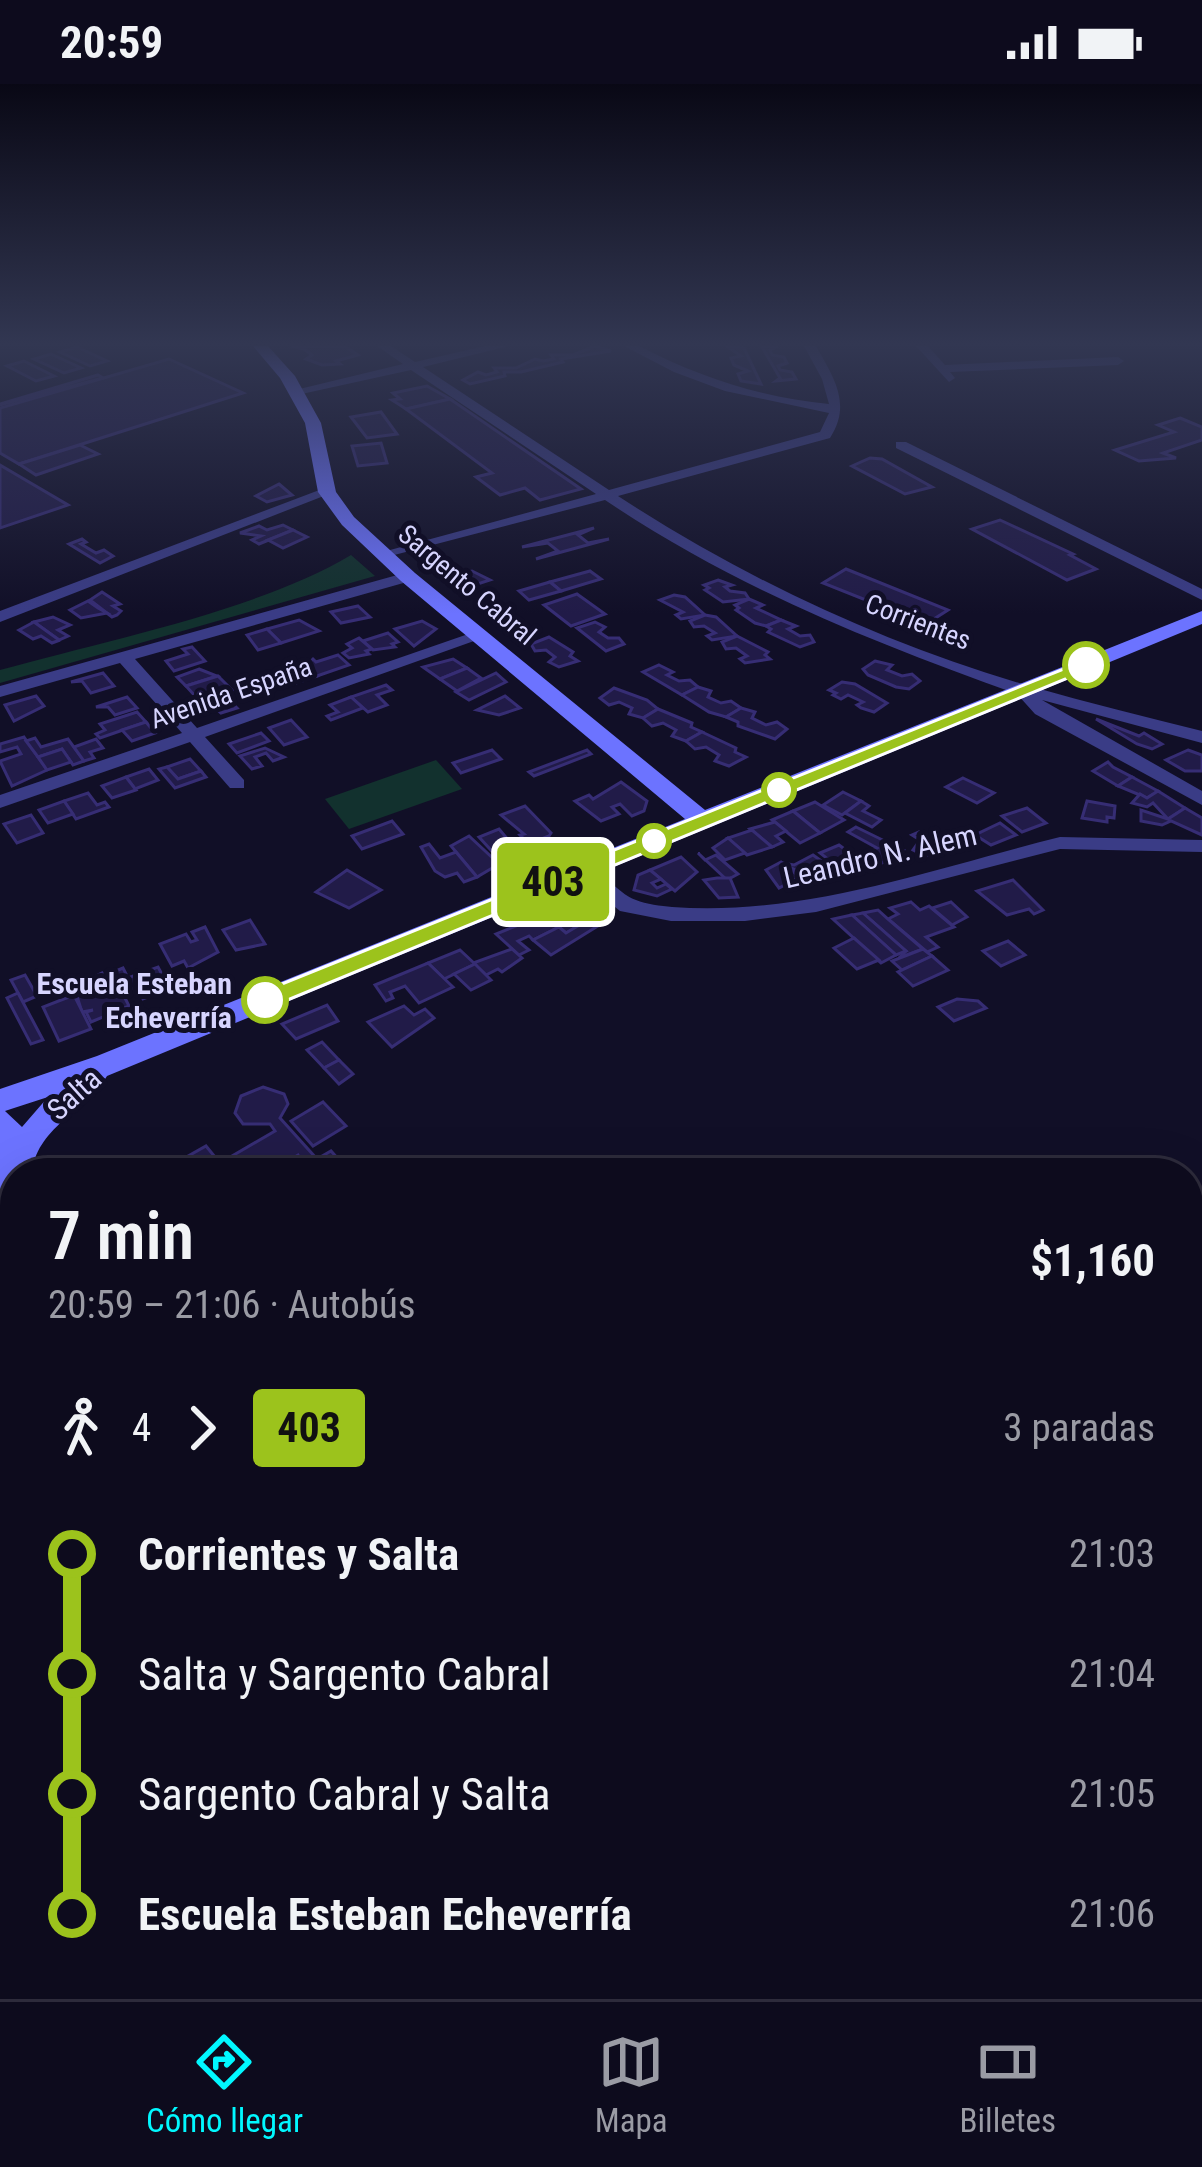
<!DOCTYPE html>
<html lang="es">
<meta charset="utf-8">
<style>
body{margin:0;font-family:"Roboto Condensed",sans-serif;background:#161426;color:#f1f3f6;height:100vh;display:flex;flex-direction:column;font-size:45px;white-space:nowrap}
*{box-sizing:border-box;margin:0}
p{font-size:39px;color:#9a9ba4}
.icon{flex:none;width:66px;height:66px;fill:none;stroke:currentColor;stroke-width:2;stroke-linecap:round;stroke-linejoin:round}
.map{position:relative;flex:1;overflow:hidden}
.side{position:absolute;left:0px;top:1074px;width:1203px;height:843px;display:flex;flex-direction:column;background:#0d0b1d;border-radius:48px 48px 0 0;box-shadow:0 12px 48px #0002,0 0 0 3px #2d2b3b}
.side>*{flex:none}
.badge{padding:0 24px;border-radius:9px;font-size:42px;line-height:78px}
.map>.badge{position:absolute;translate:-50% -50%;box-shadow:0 0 0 6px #fff}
.legs{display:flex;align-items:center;gap:18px;height:132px;padding:0 48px;font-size:39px}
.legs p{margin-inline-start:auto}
.overview{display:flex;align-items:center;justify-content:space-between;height:204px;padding:0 48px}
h1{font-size:66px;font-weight:600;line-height:90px}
ul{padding:0 48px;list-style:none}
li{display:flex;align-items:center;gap:42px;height:120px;font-size:45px}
li i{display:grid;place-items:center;width:18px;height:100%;margin:0 15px;background:currentColor}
li i::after{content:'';width:30px;height:30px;margin:-15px;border:9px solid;border-radius:50%;background:#0d0b1d}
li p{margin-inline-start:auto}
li:first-child i{background:linear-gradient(#0000 50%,currentColor 0)}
li:last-child i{background:linear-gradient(currentColor 50%,#0000 0)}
.status{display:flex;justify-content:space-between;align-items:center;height:84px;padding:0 60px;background:#0d0b1d;direction:ltr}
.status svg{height:33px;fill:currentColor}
.tab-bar{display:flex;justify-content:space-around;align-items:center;height:168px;border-top:3px solid #2d2b3b;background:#0d0b1d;font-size:33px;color:#9a9ba4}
.tab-bar a{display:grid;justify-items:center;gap:6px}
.tab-bar .selected{color:#01f8ff}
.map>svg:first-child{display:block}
.green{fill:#12312e}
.building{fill:#211b48;stroke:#362d74;stroke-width:3}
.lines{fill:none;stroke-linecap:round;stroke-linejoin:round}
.street{fill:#3a3c86;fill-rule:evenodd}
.secondary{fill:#6c73ff;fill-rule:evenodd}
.highway{fill:#ff50b0;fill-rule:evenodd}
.line-1{fill:#9cc31c;stroke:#fff;stroke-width:3}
.stop-1-dot{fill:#fff;stroke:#9cc31c;stroke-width:6}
.labels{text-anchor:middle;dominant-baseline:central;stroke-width:10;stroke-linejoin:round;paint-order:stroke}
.far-street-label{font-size:27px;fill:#d7d5ff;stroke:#110f27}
.street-label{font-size:30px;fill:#d7d5ff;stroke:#110f27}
.stop-label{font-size:30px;font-weight:bold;fill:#d7d5ff;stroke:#110f27;text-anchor:end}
</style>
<div class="status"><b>20:59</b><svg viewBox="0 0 49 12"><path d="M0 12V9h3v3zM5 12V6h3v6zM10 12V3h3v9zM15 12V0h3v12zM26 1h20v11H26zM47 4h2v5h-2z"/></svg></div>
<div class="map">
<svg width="1202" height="1915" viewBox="0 0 1202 1915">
<rect width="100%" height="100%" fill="#110f27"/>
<g class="green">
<path d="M351,471L375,492L0,599V586C107,556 257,527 351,471Z"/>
<path d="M436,676L462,705L349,745L325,715Z"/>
<path d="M0,1199L15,1225V1427L0,1415Z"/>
<path d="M0,1614L15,1626V1719L0,1714Z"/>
<path d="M0,1780L15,1786V1902H230L250,1915H0Z"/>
<path d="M654,1902H995L1020,1915H669Z"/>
</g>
<g class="building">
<path d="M291,262L346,263L358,271L336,277L340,280L322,281L306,275L312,271L304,265Z"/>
<path d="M595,262L611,267L561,275L563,278L521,288H504L505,292L470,300L463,296L478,288L486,291L497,288L494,284H516L535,275L543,277L554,275L551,271H573Z"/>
<path d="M77,263L107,277L90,282L60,268Z"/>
<path d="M728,263L744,264L761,300L741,297L738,290L748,287L734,281L731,274L741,272Z"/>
<path d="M762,263L778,262L770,266L772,271L784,273L787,279L778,282L780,286L792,288L796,295L776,297L780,294Z"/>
<path d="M51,270L81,284L64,289L34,275Z"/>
<path d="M169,275L243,309L19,380L0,369V324Z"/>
<path d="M24,277L54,292L36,297L7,282Z"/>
<path d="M98,291L103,294L0,321V320Z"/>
<path d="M427,302L450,315L406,325L392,316L400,315L393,309Z"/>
<path d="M450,315L581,405L540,416L525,404L500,411L476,393L492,389L406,325Z"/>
<path d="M381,328L397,350L367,354L351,333Z"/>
<path d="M1180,334L1202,343V356L1163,369L1176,374L1139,377L1115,366L1174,348L1158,341Z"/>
<path d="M381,359L387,379L358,382L352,362Z"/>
<path d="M80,361L98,370L36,391L19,380Z"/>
<path d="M870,374L882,375L932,403L905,410L852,382Z"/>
<path d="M0,381L68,421L0,444Z"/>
<path d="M279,400L292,411L267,418L256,412Z"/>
<path d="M1000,436L1073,470L1070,471L1096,485L1067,496L972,445Z"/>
<path d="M283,441L293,446L259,460L252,456L261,452L240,449L259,442L267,446Z"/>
<path d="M594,444L578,451L588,459L609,455L536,475L558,467L548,459L522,463Z"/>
<path d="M293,446L307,453L283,464L268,456Z"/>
<path d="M82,455L86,458L81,460L96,469L104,466L113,472L100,479L69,460Z"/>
<path d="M846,485L948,526L926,540L823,499Z"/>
<path d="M472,487L490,496L456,507L444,493Z"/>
<path d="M590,487L601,495L561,507L550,498Z"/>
<path d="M718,496L732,501L725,503L730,507L745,509L749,515L723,518L705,506L709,504L704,501Z"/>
<path d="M550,498L561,507L529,516L519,507Z"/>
<path d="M102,508L120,520L113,522L121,527L117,531L112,533L90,516Z"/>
<path d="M577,510L605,530L571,542L544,521Z"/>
<path d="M674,511L685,513L705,531L681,535L676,531L683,528L660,516Z"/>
<path d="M749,515L763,521L756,524L781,536L766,542L755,539L736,526L739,524L735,521Z"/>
<path d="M88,517L98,524L107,529L81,534L70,526Z"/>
<path d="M358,522L370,533L341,539L331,528Z"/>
<path d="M705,531L716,533L737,552L712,556L707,552L715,549L704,542L694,543L690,537Z"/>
<path d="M53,533L70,541L58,546L68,552L59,556L34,538Z"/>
<path d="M299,536L319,547L281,559L267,545Z"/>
<path d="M781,536L796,542L788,545L800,552L810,551L814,558L800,563L768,548L771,545L766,542Z"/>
<path d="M422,537L436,545L414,562L395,545Z"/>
<path d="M34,538L59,556H60L52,559L41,552L33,555L19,546Z"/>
<path d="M595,538L605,543L599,548L608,554H619L624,560L606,567L577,544Z"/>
<path d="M267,545L281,559L258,566L247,551Z"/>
<path d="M388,549L398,558L392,560L395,563L373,566L363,557Z"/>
<path d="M737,552L768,568L765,571L770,575L745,579L740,575L747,572L736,564L726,565L722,558Z"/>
<path d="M549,553L573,568L570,572L578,577L559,583L549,578L555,573L546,566L535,567L531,560Z"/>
<path d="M359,554L372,565L366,567L369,570L349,574L343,569L352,564L347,560Z"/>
<path d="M192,563L205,577L174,587L166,577L188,570L183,565Z"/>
<path d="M338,571L349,581L317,592L306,582L313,575L316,578Z"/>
<path d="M453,575L467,584L440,595L423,583Z"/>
<path d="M301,577L317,592L296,599L281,584Z"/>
<path d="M875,577L892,581L887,586L902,592L912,590L920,597L909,605L896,603L868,591L863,585Z"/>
<path d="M659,581L673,588L667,591L679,597L690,596L698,603L682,611L643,588Z"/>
<path d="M467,584L481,594L457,607L440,595Z"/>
<path d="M199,585L217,592L186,602L177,593Z"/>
<path d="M103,589L114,602L91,609L82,597L71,598Z"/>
<path d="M496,589L506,598L469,616L456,608Z"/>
<path d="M218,592L232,606L195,612L186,602Z"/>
<path d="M842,598L855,600L887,619L874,628L861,624L857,621L863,618L848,611L841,615L833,611L836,609L829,606Z"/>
<path d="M386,601L392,606L377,611L387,621L368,628L351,613Z"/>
<path d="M698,603L711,607L708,613L721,619L731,617L741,624L726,633L709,628L682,611Z"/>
<path d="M614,604L647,616L658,625L643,634L629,630L632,624L619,618L609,621L600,614Z"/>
<path d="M223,609L232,619L237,624L221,629L205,615Z"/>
<path d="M36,612L44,622L14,637L5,621Z"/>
<path d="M505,612L520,624L499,631L477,626Z"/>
<path d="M127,613L137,624L115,631L108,623H96Z"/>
<path d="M351,613L363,624L331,636L327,632L338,628L330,621Z"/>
<path d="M741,624L755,628L752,634L766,641L777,638L787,645L775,655L738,642V638L726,633Z"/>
<path d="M658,625L692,639L691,643L702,648L686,657L672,652L676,646L663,639L652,642L643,634Z"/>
<path d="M137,628L146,638L100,654L96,650L105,646L100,640Z"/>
<path d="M1096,635L1139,652L1144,649L1162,660L1152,665L1137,660Z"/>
<path d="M291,636L307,653L284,661L269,644Z"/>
<path d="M146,638L155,649L132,657L122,646Z"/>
<path d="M702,648L736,664L735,668L746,673L729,682L715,677L719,671L706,663L695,665L686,657Z"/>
<path d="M261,649L269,657L237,669L229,660Z"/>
<path d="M24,653L47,686L12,702L0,677L21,670L17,663L0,668V660Z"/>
<path d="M35,654L41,663L68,655L84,677L73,681L62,665L38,673L26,657Z"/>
<path d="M96,655L103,664L90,668L94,674L84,677L74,663Z"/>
<path d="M265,664L284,673L273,677L266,669L255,673L262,682L252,685L240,672Z"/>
<path d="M62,665L71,678L47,686L38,673Z"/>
<path d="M492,666L501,675L461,689L453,679Z"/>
<path d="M587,666L591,670L534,692L529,688Z"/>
<path d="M1188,666L1202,671V687H1185L1166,676Z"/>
<path d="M190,675L201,687L178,695L167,683Z"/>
<path d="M1108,678L1113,683L1132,693L1118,702L1093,687Z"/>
<path d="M167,683L178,695L201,687L206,693L175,704L159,685Z"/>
<path d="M149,685L158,696L135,705L126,693Z"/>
<path d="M126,693L136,706L112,714L102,702Z"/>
<path d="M1132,693L1158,707L1147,714L1118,702Z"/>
<path d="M963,694L994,709L977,719L946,703Z"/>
<path d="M621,698L647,717L644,727L632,732L620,720L612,723L619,730L601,737L575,717L589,711L593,715Z"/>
<path d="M1158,707L1185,724L1168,735L1153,719L1147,723L1132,719L1140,710L1147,714Z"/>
<path d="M843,708L861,717L842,731L823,721Z"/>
<path d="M88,709L97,721L105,718L109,723L76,735L64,717Z"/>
<path d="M64,717L73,730L48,739L39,726Z"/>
<path d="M861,717L869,722L863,727L881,736L872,743L845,729Z"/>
<path d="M1087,717L1115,722L1114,734L1107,733V738L1082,734Z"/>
<path d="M815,718L844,736L820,749L793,727Z"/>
<path d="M525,722L551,749L549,752L529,760L520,751L524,750L501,731Z"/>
<path d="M1027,724L1046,739L1022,748L1002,732Z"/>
<path d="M1185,724L1202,734V751L1171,737L1162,741L1141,737V726L1168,735Z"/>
<path d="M793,727L820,749L800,759L772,736Z"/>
<path d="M31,731L43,749L17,759L4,740Z"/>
<path d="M392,737L403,750L362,765L352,752Z"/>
<path d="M775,738L786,747L776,752L783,758L772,763L750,745Z"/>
<path d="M1000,739L1016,751L991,761L975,751Z"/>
<path d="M856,743L901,765L903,766L877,782L862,772L877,764L848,748Z"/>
<path d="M499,745L510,758L521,769L500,776L479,753Z"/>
<path d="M752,746L772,763L747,771L728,754Z"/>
<path d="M919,748L946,764L933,772L921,770L913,766L920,756L912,751Z"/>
<path d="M469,752L499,780L477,793L451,762Z"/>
<path d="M728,754L745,769L725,776L713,764Z"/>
<path d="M429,760L440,774L456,768L477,793L464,798L457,789L445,793L435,787L421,763Z"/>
<path d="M839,761L850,769L867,781L856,787L845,779L838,783L820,769Z"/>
<path d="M698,769L705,776L716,771L738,790L727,796Z"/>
<path d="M813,771L834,786L813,795L782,779L794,781Z"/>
<path d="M681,773L697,788L675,807L650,786Z"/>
<path d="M781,778L800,793L779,804L766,786Z"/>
<path d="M347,786L381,806L349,824L316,808Z"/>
<path d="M650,786L661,795L652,799L657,804L666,800L672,805L657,812L634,806L638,791Z"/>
<path d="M717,794H730L738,813L719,814L704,796Z"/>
<path d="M1013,796L1043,826L1034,830L1029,825L1007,831L977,807Z"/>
<path d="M911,818L920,826L929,822L954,843L926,853L938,863L927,868L888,835L898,830L890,824Z"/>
<path d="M951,818L967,833L952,841L932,824Z"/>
<path d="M563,823L582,825L593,833L566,849L559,843L533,856L529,852L518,857L529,866L519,871L496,850Z"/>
<path d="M878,826L888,835L923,865L899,874L906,867L863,829Z"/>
<path d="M863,829L906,867L896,871L852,831Z"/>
<path d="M852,831L896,871L881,879L833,835Z"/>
<path d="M593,833L601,840L551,871L533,856L559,843L566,849Z"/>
<path d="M250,836L265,860L236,866L223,846Z"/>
<path d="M205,843L218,868L188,884L184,877L172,882L160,860L186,850L191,858L197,856L192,848Z"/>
<path d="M854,854L879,876L857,885L834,864Z"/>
<path d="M1008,857L1025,871L1001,882L983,867Z"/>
<path d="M512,865L522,874L502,888L498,885L486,891L473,879Z"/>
<path d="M923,865L932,872L902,886L892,877Z"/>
<path d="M460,866L475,880L444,895L428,879Z"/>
<path d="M932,872L948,886L913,902L898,888Z"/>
<path d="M428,879L453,903L419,919L405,902L390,908L393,914L386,917L375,901Z"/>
<path d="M475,880L491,896L471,906L454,890Z"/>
<path d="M158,883L170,905L143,915L137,903L122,908L111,889L123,884L128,894Z"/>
<path d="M102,889L110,903L118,900L129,922L91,938L86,928L93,926L82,928L74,903Z"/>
<path d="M25,891L37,912L23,918L11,896Z"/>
<path d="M18,909L43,956L31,960L7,914Z"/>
<path d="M74,911L91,945L59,957L43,923Z"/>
<path d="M957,915L978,917L986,924L954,937L938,923Z"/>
<path d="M327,921L338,937L296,955L282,940Z"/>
<path d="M404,922L414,931L425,925L434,934L392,963L368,938Z"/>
<path d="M322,958L339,976L324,984L307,966Z"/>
<path d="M339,976L353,990L339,1000L324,984Z"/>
<path d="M263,1003L284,1010L288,1020L280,1034L317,1075L331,1067L348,1086L309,1089L298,1071L268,1089H203L275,1047L270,1040H243L235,1029L241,1012Z"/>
<path d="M323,1018L346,1042L313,1062L291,1037Z"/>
<path d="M206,1062L220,1079L195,1089L183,1075Z"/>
</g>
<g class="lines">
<g class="street">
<path d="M377,262H391L415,278L485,262H509L423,283L609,406L820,348L829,329L725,307L674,288L624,262H639C699,293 762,314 829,320L822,295L804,262H816C834,294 852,320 830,354L618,412C745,495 888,562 1033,603C1089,619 1146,633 1202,647V659L1042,616L1202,707V721L1035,630L1017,610C869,557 736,504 605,416L379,475V469L596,410L411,286L297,311L291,307L403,280Z"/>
<path d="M916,262H928L945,281L1118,273L1124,277L1118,281L950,288L955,294L949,298Z"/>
<path d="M896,358H906L1202,505V516L896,364Z"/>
<path d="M322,405L334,408L0,538V527Z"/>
<path d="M408,488L416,493L414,496L135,575L197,644L474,548L488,552L205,653L244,696V704H230L190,658L0,724V711L182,649L120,579L0,613V602Z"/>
<path d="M1060,753L1202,756V768L1060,765L816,828L745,837H671L620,827L571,787L574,782C599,778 614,808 636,816C646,820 661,822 672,823C803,833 935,784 1060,753Z"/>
<path d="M1202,1451V1493L1188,1501V1459Z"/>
</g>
<g class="secondary">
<path d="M253,262H268L295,292L321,339L336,408L354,433L415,489L705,726L1202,527V540L107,992C88,1024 33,1047 33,1089H15V1166L0,1156V1005L97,972L685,735L401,497L342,441L318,408L305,339L280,294ZM48,1013L22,1043L5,1027L11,1025Z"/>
<path d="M1060,1902H1132L1138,1915H1066Z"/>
</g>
<g class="highway">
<path d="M15,1135V1170L0,1164V1140Z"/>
<path d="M0,1435L15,1441V1497L0,1491Z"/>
<path d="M0,1527L15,1533V1592L0,1586Z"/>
<path d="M0,1704L15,1709V1767L0,1760Z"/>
<path d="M287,1902H363L368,1915H293Z"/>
<path d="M390,1902H463L468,1915H396Z"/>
<path d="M531,1902H604L609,1915H537Z"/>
</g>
</g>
<linearGradient id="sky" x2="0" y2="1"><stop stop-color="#090815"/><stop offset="0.49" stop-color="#323752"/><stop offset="1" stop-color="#323752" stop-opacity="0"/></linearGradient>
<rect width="1202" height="530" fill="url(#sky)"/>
<path class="line-1" d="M1086,576L1092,577V584L273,922L265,924L254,916L257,910Z"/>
<g class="stop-1-dot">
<circle cx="1086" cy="581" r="21"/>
<circle cx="779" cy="706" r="15"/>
<circle cx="654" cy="757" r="15"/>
<circle cx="265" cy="916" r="21"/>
</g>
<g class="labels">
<g class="far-street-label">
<text transform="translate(467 501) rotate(40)">Sargento Cabral</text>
<text transform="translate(918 538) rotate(21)">Corrientes</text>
<text transform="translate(231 609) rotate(-19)">Avenida España</text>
</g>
<g class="street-label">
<text transform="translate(880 772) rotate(-13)">Leandro N. Alem</text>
<text transform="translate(74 1010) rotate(-42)">Salta</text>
</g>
<g class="stop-label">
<text x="232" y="899">Escuela Esteban<tspan x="232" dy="34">Echeverría</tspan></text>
</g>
</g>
</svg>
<b class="badge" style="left:553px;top:798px;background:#9cc31c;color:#111">403</b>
<section class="side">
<div class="overview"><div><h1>7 min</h1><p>20:59 – 21:06 · Autobús</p></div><b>$1,160</b></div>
<div class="legs"><svg class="icon" aria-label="walk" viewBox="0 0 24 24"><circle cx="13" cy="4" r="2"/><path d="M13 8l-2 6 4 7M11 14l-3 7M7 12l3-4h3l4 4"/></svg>4<svg class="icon" aria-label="forward" viewBox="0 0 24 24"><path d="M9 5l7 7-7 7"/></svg><b class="badge" style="background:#9cc31c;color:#111">403</b><p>3 paradas</p></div>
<ul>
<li><i style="color:#9cc31c"></i><b>Corrientes y Salta</b><p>21:03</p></li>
<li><i style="color:#9cc31c"></i><span>Salta y Sargento Cabral</span><p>21:04</p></li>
<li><i style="color:#9cc31c"></i><span>Sargento Cabral y Salta</span><p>21:05</p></li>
<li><i style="color:#9cc31c"></i><b>Escuela Esteban Echeverría</b><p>21:06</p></li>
</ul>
</section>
</div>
<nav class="tab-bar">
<a class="selected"><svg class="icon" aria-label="directions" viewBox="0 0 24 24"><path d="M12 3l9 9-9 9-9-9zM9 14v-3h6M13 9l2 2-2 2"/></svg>Cómo llegar</a>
<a><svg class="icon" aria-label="map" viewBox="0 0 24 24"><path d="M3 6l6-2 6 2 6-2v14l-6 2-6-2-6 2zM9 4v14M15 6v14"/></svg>Mapa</a>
<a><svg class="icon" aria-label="tickets" viewBox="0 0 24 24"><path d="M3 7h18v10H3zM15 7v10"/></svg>Billetes</a>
</nav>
